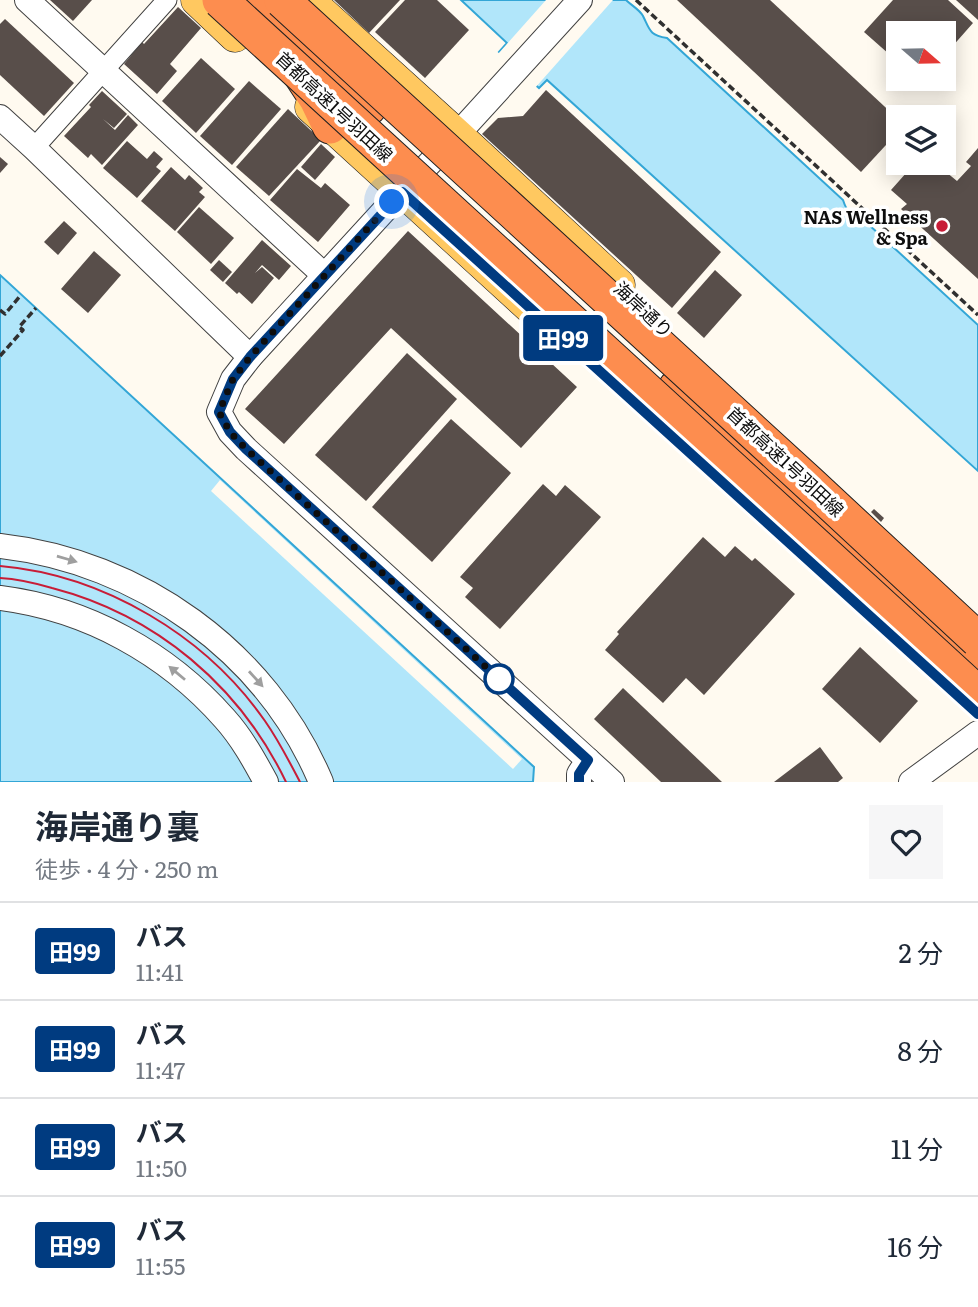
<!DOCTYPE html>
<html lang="ja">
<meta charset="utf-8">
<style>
body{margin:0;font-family:Literata,"Noto Sans JP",serif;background:#f6f6f7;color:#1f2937;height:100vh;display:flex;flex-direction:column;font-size:26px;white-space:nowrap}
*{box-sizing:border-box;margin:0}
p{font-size:23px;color:#747a83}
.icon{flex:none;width:38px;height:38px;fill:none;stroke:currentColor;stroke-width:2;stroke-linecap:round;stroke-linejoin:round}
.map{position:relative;height:782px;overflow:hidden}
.sheet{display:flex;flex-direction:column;background:#fff;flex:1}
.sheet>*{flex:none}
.badge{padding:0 14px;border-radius:5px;font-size:24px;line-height:46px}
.needle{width:46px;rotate:110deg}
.buttons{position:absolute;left:886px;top:21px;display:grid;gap:14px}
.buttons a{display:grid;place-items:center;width:70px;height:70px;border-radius:0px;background:#fff;box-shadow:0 4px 18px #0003;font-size:35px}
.you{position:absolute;width:35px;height:35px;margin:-18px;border:5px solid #fff;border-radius:50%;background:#1a73e8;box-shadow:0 0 0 10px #1a73e833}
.map>.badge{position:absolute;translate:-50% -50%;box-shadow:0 0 0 4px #fff}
.round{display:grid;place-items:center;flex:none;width:74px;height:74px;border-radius:0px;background:#f6f6f7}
.summary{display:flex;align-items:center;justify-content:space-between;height:119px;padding:0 35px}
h1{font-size:33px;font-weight:700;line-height:52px}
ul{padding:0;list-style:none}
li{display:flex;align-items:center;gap:21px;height:98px;padding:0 35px;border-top:2px solid #e0e1e3}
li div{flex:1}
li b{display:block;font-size:26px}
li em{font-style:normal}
li .badge{min-width:77px;font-weight:700;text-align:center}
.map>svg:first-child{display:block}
.water{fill:#b1e6fa;stroke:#33a6d6;stroke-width:2}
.pier{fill:#fffaf0}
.building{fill:#584e4a}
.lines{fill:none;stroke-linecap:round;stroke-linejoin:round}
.minor-casing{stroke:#414141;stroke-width:21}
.tertiary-casing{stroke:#414141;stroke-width:26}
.primary-casing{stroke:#1f1f1f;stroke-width:33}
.motorway-casing{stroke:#1f1f1f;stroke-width:37}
.path{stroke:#303030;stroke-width:3.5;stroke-dasharray:7 3.5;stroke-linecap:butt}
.minor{stroke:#fff;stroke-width:19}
.tertiary{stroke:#fff;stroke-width:24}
.primary{stroke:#ffc860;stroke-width:32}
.motorway{stroke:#fd8d4f;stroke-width:35}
.tram{stroke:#c81d37;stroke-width:2}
.motorway-bridge-casing{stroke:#1f1f1f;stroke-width:37;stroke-linecap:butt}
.motorway-bridge{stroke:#fd8d4f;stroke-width:35}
.oneway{fill:#9f9f9f}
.line-casing{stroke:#fff;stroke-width:16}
.line{stroke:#003b80;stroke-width:10}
.walk{stroke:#0e0e0e;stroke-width:7;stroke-dasharray:0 12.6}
.poi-dot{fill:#c81d37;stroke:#fff;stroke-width:2.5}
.stop-dot{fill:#fff;stroke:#003b80;stroke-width:3.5}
.labels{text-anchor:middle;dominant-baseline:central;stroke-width:7;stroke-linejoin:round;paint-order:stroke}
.street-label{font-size:18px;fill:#0e0e0e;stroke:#fff}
.poi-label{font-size:18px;font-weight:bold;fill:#0e0e0e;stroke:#fff;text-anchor:end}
</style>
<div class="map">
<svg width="978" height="782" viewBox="0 0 978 782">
<rect width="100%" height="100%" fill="#fffaf0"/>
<g class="water">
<path d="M461,0H626C631,5 640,10 643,16C650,30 649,35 667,38L843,200C847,213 854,221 868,224L978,325V471L547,80L539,88L499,52L507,43Z"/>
<path d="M0,275L534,767L533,782H0Z"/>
</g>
<g class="pier">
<path d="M546,0H613L535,88L498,54Z"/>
<path d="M220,480L522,759L513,769L211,491Z"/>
</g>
<g class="building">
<path d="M50,0H92L73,21Z"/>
<path d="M334,0H400L369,33Z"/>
<path d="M405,0H437L469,30L425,78L375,32Z"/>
<path d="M677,0H770L898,119V132L861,172Z"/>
<path d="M893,0H948L973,23L943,57V33H898V62L864,32Z"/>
<path d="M956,0H978V20Z"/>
<path d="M178,7L201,28L170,64L177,71L157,94L124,64L142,42L144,44Z"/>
<path d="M5,19L74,83L44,116L0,75V24Z"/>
<path d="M201,58L235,89L196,133L162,101Z"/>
<path d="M249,81L281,109L232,165L200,136Z"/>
<path d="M546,90L721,252L672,308L482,134L498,118L523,116Z"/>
<path d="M102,91L127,114L114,128L103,119L115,130L128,115L138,125L102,165L91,154L88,158L64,136L91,107L89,105Z"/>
<path d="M288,109L321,140L269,196L236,167Z"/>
<path d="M127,141L147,159L154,151L163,159L156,167L161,171L137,198L103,168Z"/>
<path d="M321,144L335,157L315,180L301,167Z"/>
<path d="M978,148V279L901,209L907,204L891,190L915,163H921L928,169L933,163H935L957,181L971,166L966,162Z"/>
<path d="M0,157L8,164L0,173Z"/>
<path d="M171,167L185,180L189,175L203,188L199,192L205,197L175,231L141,201Z"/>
<path d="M297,169L321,188L325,183L350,205L318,242L270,200Z"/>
<path d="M199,207L234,238L211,264L177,232Z"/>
<path d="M64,221L77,233L58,255L44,242Z"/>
<path d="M408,231L577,387L521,448L391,328L284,444L245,409Z"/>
<path d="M262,240L291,266L279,280L262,265L255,273L262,267L274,278L252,304L239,292L237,294L225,283Z"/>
<path d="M94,251L121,275L88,313L61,289Z"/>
<path d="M219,260L232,272L223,282L210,270Z"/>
<path d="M715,270L742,295L704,338L677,313Z"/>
<path d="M407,353L457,399L366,501L315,455Z"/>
<path d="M451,419L511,473L432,562L372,507Z"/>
<path d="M543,484L556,496L565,485L601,517L500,629L465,597L473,588L460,577Z"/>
<path d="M874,509L884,518L881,522L871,512Z"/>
<path d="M703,537L725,557L735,546L752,561L755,558L795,594L704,695L686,678L663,703L605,650L619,634L617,632Z"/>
<path d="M860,647L918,701L880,743L822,689Z"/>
<path d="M623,688L722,782H661L594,719Z"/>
<path d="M820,747L843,778L838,782H774Z"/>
</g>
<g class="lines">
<g class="minor-casing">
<path id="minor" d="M34,148L167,0"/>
</g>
<g class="tertiary-casing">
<g id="tertiary">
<path d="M27,0L324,275"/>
<path d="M0,117L34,148L250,357"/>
<path d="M0,546C140,562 266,651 321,782"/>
<path d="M0,598C87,609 167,653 225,719C242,738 254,760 266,782"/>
<path d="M588,760L612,782"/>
<path d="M579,782V774L588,760L246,449L230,432L219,412L233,379L250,357L392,202L457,135L580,0"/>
<path d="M911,782L978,733"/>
</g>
</g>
<g class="primary-casing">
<g id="primary">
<path d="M197,0L235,36"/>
<path d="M308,0L457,135L619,285"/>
<path d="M311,107L544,320"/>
</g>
</g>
<g class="motorway-casing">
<g id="motorway">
<path d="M250,0L257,7L317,99L330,126"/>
<path d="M316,49L369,107"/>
<path d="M676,388L728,423"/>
<path d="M716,447L767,474L794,495L978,666"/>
</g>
</g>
<g class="path">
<path d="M636,0L978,315"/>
<path d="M0,310L5,314L21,295"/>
<path d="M0,356L23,330L19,327L36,308"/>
</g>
<use href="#minor" class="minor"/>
<use href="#tertiary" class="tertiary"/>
<use href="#primary" class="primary"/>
<use href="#motorway" class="motorway"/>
<g class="tram">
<path d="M0,566C104,575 206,636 265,721C279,741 289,761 300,782"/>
<path d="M0,578C18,579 35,583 52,588C156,615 240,686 286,782"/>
</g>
<g class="motorway-bridge-casing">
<g id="motorway-bridge">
<path d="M220,0L978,694"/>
<path d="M282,0L810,484L978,640"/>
</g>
</g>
<use href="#motorway-bridge" class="motorway-bridge"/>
</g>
<defs><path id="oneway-solid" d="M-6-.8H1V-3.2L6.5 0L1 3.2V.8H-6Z" transform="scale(1.75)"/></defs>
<g class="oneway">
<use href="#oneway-solid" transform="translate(67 559) rotate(16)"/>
<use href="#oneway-solid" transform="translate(177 673) rotate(-140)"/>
<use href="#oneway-solid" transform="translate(256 679) rotate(48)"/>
</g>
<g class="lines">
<g class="line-casing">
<path id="line" d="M579,782V774L588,760L246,449L230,432L219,412L233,379L250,357L402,192L978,714"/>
</g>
<use href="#line" class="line"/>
<path class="walk" d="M392,202L250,357L233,379L219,412L230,432L246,449L508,687L499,679"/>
</g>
<circle class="poi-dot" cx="942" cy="226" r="7"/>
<circle class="stop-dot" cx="499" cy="679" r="14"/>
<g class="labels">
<g class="street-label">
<text transform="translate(335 106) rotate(43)">首都高速1号羽田線</text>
<text transform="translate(644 309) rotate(43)">海岸通り</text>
<text transform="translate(786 461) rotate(43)">首都高速1号羽田線</text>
</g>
<g class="poi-label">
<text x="928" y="216">NAS Wellness<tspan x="928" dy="21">&amp; Spa</tspan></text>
</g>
</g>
</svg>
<div class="buttons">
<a><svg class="needle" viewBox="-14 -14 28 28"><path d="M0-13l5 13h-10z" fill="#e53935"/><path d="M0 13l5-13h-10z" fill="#747a83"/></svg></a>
<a><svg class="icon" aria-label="layers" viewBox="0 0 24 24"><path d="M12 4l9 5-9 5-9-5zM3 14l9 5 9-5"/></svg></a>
</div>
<div class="you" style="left:392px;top:202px"></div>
<b class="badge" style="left:563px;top:338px;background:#003b80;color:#fff">田99</b>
</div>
<section class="sheet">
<div class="summary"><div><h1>海岸通り裏</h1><p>徒歩 · 4 分 · 250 m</p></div><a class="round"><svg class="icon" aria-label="heart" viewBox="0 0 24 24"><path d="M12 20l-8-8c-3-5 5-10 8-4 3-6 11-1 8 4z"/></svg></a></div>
<ul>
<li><span class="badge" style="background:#003b80;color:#fff">田99</span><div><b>バス</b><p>11:41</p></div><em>2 分</em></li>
<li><span class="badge" style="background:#003b80;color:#fff">田99</span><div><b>バス</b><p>11:47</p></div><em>8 分</em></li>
<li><span class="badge" style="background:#003b80;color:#fff">田99</span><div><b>バス</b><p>11:50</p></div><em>11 分</em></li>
<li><span class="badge" style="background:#003b80;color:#fff">田99</span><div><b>バス</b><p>11:55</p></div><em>16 分</em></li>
</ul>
</section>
